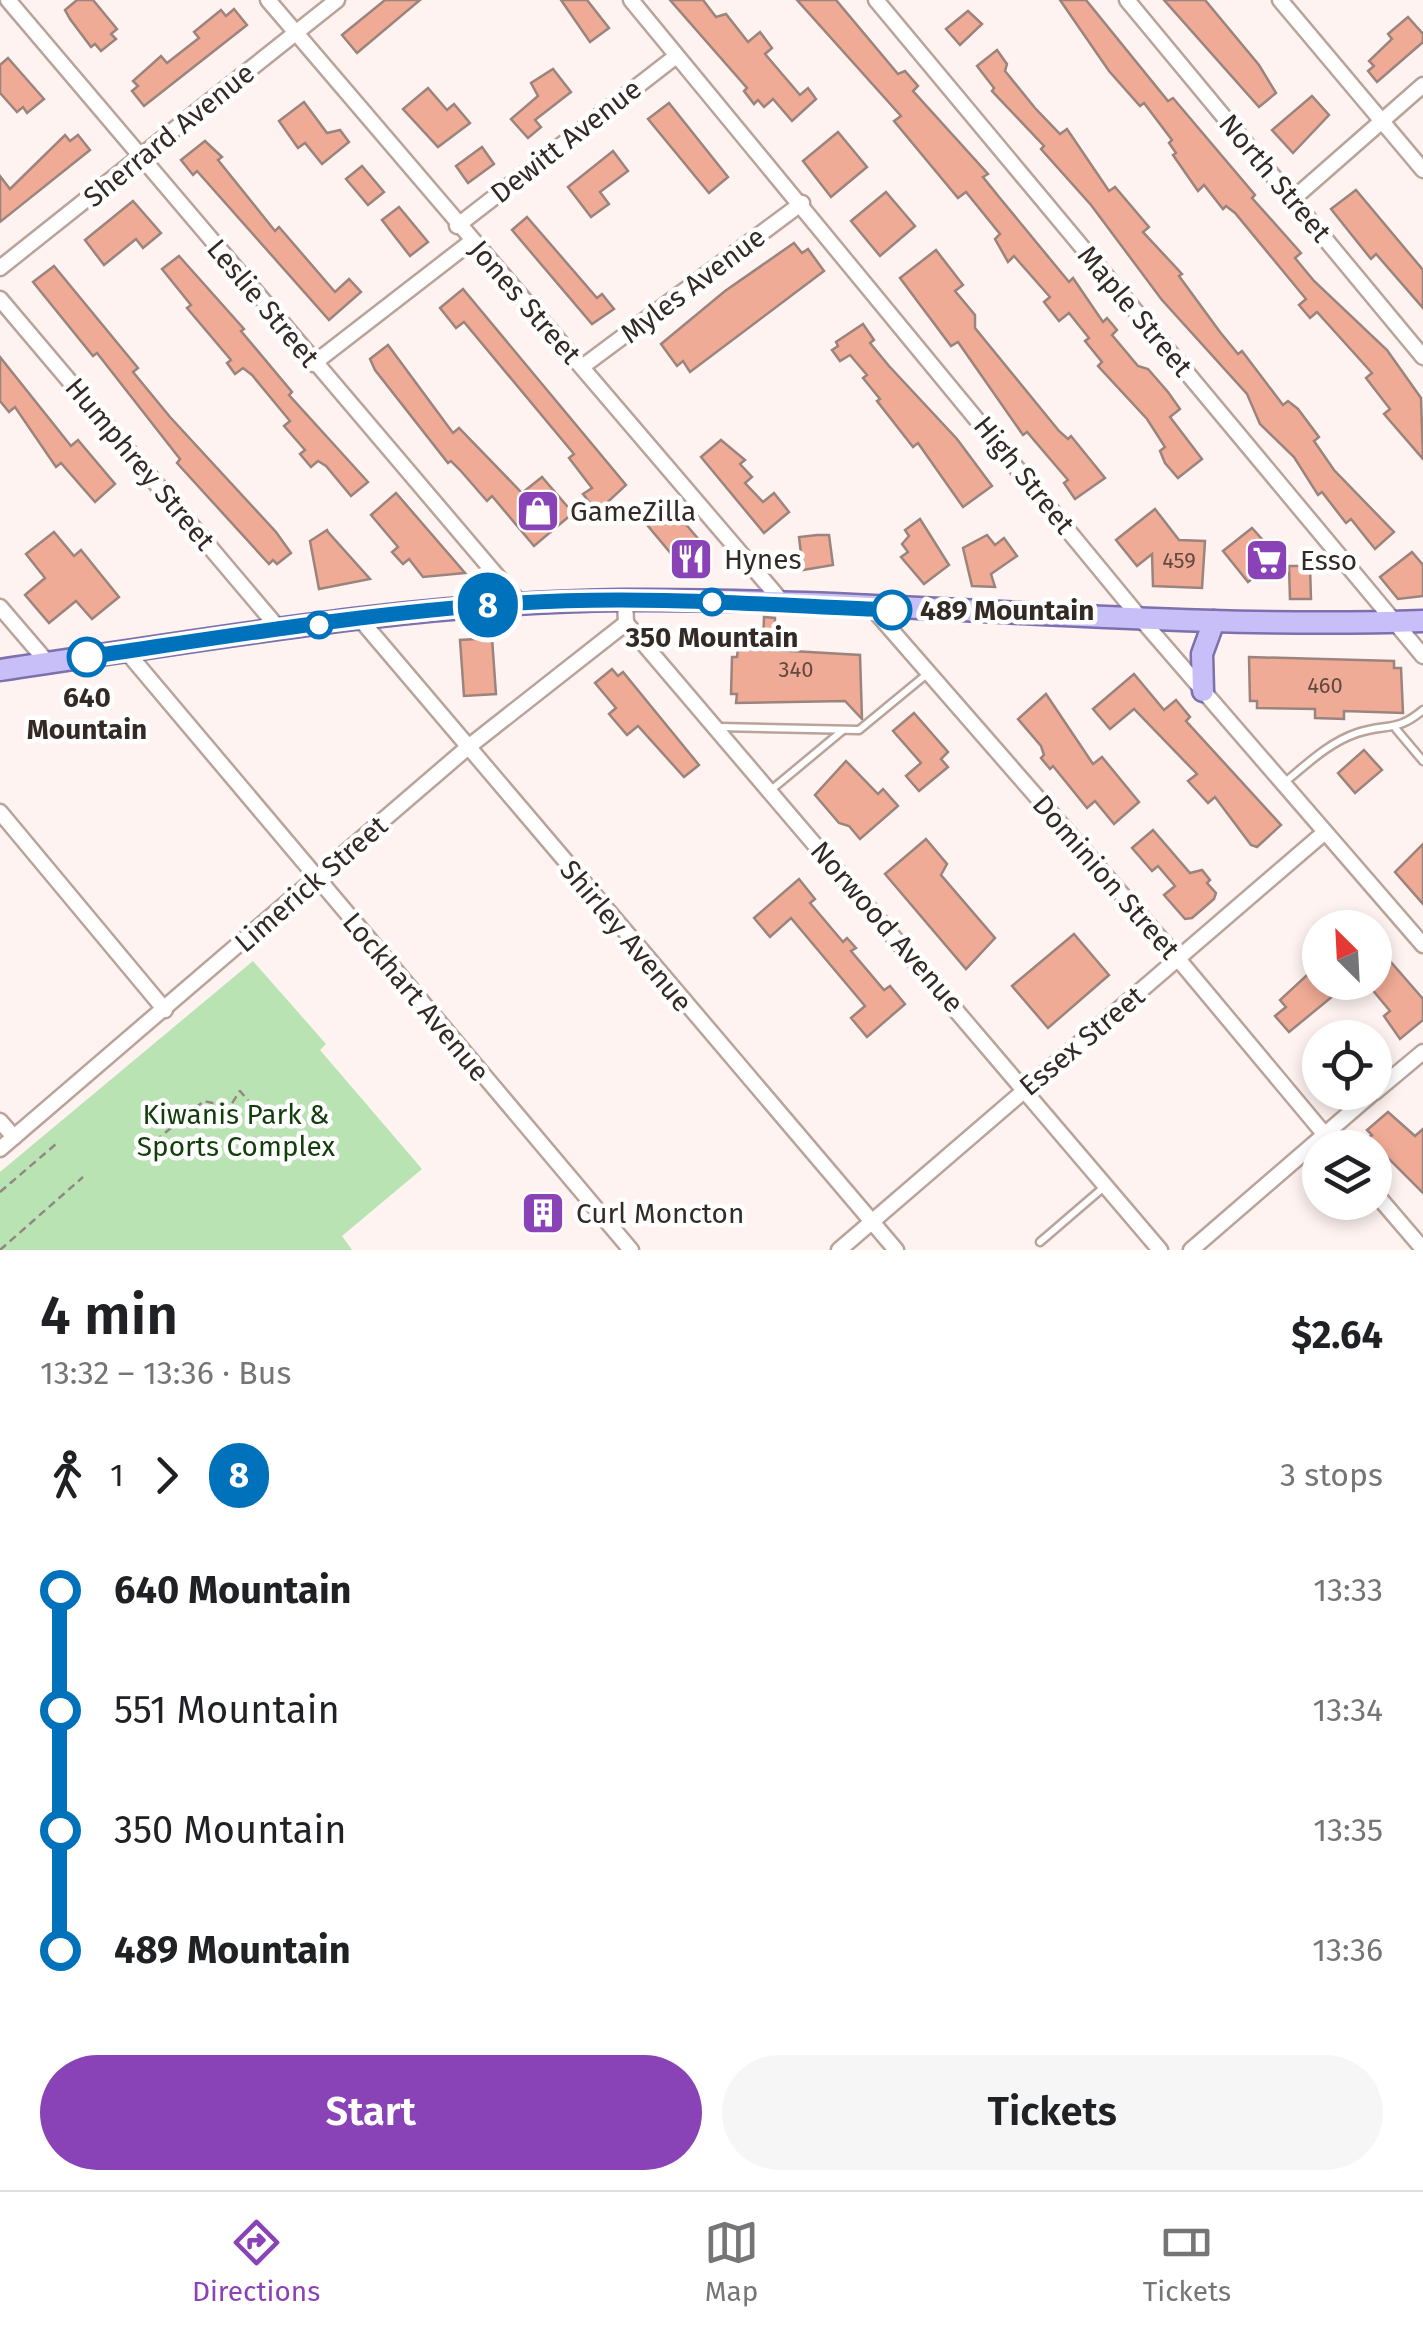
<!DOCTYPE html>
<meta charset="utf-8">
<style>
body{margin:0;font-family:"Fira Sans",sans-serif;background:#f6f6f6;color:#202124;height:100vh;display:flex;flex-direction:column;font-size:38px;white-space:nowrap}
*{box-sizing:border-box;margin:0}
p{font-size:32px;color:#757577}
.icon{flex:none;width:55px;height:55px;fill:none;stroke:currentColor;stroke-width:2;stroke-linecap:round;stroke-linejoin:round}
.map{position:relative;height:1250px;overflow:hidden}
.sheet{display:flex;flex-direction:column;background:#fff;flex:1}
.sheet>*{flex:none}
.badge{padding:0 20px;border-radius:32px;font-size:35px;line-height:65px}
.needle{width:65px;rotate:336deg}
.fabs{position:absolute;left:1302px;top:910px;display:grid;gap:20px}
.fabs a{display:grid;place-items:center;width:90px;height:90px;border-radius:50%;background:#fff;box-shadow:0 5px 15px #0003;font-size:50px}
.map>.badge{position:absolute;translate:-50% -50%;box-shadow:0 0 0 5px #fff}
.legs{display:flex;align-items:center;gap:15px;height:110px;padding:0 40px;font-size:32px}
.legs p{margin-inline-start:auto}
.summary{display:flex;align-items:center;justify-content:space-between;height:170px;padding:0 40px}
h1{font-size:55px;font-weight:600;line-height:75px}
.cta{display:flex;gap:20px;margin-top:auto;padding:20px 40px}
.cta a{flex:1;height:115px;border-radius:60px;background:#8943b7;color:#fff;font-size:40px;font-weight:600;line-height:115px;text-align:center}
.cta a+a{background:#f6f6f6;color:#202124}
ul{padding:0 40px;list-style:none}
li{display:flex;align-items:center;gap:35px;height:120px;font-size:38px}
li i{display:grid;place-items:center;width:15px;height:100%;margin:0 12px;background:currentColor}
li i::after{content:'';width:25px;height:25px;margin:-12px;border:8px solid;border-radius:50%;background:#fff}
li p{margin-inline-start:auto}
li:first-child i{background:linear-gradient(#0000 50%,currentColor 0)}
li:last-child i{background:linear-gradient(currentColor 50%,#0000 0)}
.dock{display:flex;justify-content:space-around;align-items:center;height:140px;border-top:2px solid #e0e0e0;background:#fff;font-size:28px;color:#757577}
.dock a{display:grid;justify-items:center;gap:5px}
.dock .on{color:#8943b7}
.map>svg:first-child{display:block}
.green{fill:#b9e3b3}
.building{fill:#efab95;stroke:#9b847d;stroke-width:2.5}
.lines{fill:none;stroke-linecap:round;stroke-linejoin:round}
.service-casing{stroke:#baa39a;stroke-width:11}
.minor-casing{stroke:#baa39a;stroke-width:19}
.primary-casing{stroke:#7c70ad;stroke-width:25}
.path{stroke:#918783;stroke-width:2.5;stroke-dasharray:8 5;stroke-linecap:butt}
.service{stroke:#fff;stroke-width:6}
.minor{stroke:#fff;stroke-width:14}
.primary{stroke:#c8bff9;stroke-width:20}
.line-1-casing{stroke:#fff;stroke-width:22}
.line-1{stroke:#0072bc;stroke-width:15}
.stop-1-dot{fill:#fff;stroke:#0072bc;stroke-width:5}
.labels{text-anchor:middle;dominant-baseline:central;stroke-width:9;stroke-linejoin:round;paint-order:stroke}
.number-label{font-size:22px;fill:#624a42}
.street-label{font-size:28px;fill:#332a26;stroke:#fff}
.poi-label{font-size:28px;fill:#332a26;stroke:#fff;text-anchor:start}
.stop-label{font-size:28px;font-weight:bold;fill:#332a26;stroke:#fff}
.park-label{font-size:28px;fill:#113e0b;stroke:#fff}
</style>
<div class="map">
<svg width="1423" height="1250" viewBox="0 0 1423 1250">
<rect width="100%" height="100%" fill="#fef3f0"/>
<path class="green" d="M253,961L326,1044L320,1050L422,1169L342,1236L352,1250H0V1172Z"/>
<g class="building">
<path d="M77,0H93L117,29L111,34L116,39L101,51L95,44L91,47L70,19L65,10Z"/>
<path d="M385,0H420L357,53L342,35Z"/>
<path d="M561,0H587L609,28L590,42Z"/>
<path d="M670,0H703L716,17L726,14L748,42L760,32L772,48L765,54L800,95L808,88L816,99L792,121L773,99L764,107L758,100L754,104L744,91L747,88Z"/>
<path d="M797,0H836L898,74L905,71L918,86L913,91L988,174L983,177L999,197L1069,282L1073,278L1103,322L1107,318L1117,330L1112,335L1138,366L1148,369L1168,392L1180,409L1170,417L1202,459L1178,478L1165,463L1160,451L1165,447L1147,419L1098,366L1102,362L1085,341L1089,338L1069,313L1059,321L1044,302L1050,297L1014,256L1008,262L995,239L1000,234L966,192L958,198L894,121L901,116Z"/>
<path d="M1060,0H1086L1168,101L1173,98L1255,195L1252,198L1301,253L1295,258L1314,281L1387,350L1421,398L1423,459L1384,414L1390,409L1366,378L1372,373L1317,312L1310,318L1299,305L1306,299L1235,213L1226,206L1223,209L1204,185L1198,191L1173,155L1176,153L1169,143L1172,140L1144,103L1140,106L1109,71Z"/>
<path d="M1164,0H1205L1259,65L1276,93L1259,107Z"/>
<path d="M234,9L247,25L144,106L132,91L138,86L133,81L161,56L167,63L199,38L194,32L221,10L226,16Z"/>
<path d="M968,11L982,24L960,45L946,29Z"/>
<path d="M1408,17L1423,34V42L1377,82L1368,71L1374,66L1369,61L1392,39L1388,34Z"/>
<path d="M997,50L1007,64L1005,71L1035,108L1060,134L1067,129L1109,191L1115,187L1149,227L1143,232L1182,274L1179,276L1220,332L1238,354L1242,351L1283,405L1288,401L1298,409L1319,437L1314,441L1334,470L1394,532L1375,549L1351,519L1346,523L1322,492L1318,495L1294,457L1260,424L1247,394L1162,300L1091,205L1041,149L1044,146L992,91L994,88L977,66Z"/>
<path d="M8,58L44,99L27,113L23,107L17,112L0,93V65Z"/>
<path d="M553,69L571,92L535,120L541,127L528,138L511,119L538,96L531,83Z"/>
<path d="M428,88L447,110L454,104L470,123L438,147L403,109Z"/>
<path d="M1312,96L1329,115L1293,153L1272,130Z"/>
<path d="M304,102L327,133L340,130L349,142L322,164L305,143L298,148L279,121Z"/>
<path d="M669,103L728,177L709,193L648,119Z"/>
<path d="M838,132L867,167L831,197L803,161Z"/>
<path d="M65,135L70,141L78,135L90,150L0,222V176L10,189Z"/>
<path d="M205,141L222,157L218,160L275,231L279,227L335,292L349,279L361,292L329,320L197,171L193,175L181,160Z"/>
<path d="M482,147L494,164L468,183L456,166Z"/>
<path d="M613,151L628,171L600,192L609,204L591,217L568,187Z"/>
<path d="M362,166L384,192L368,205L346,179Z"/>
<path d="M1356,190L1423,270V308L1376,254L1371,259L1331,209Z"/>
<path d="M886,192L915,226L880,256L851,221Z"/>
<path d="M133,201L161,233L143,248L136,239L104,265L85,240Z"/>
<path d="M399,207L428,242L410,256L382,220Z"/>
<path d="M527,217L597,298L602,294L614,309L592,324L512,230Z"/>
<path d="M794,243L802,253L808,249L824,271L690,372L683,361L677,366L661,344L725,291Z"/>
<path d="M936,250L963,285L955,291L975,315V328L1059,431L1068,439L1071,436L1105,478L1075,499L1064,483L1068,480L1027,432L1023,435L958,342L951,346L900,278Z"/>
<path d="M179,256L244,329L241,331L292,392L289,395L368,482L351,496L326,466L318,461L311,467L300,454L305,450L284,426L290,421L252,375L243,368L235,374L227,363L231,360L187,308L191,305L162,269Z"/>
<path d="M54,266L138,368L133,372L170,417L276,532L291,553L277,564L273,560L269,564L177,463L180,459L97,353L93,356L33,282Z"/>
<path d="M463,289L626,485L597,512L583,494L592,488L569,458L574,454L464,322L456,328L440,308Z"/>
<path d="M863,324L874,340L870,343L889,366L957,439L992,486L963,507L918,443L913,447L877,401L880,399L863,378L867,375L850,355L840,361L832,350L838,346L836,342Z"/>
<path d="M388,345L453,433L459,428L522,493L542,477L573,513L534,546L492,496L487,501L460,470L451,461L448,463L375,370L370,359Z"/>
<path d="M0,357L71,446L78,440L115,484L95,502L61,463L56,467L15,407L9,412L0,401Z"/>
<path d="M721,440L745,460L740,464L752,477L745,483L763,502L774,493L789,512L764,533L701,457Z"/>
<path d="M396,493L465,573L423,577L409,559L403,564L392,552L398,547L371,515Z"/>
<path d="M660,506L665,512L671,507L707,549L693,561L678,562L648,526L652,522L648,517Z"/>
<path d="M1155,509L1179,540L1205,541L1202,588L1153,586L1152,554L1137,566L1116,540Z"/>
<path d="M920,519L949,565L924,584L901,557L908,552L902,544L909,536L905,530Z"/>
<path d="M1252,528L1279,558L1248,582L1223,551Z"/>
<path d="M327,530L328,532L370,579L319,589L310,541Z"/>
<path d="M54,532L74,556L81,550L119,597L92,619L76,601L49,623L25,595L45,578L26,554Z"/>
<path d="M817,535H829L833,565L803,570L799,537Z"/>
<path d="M987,535L995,545L1004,538L1017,556L991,574L995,587L972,586L963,548Z"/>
<path d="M1412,552L1423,565V596L1398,599L1380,577Z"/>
<path d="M1289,566H1310L1311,599H1290Z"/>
<path d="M764,617L775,618V650L860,655L862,719L845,701L736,703L737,694H731L732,657H737L738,649H763Z"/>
<path d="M492,638L496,694L464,696L460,640Z"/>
<path d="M1249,657L1394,661V668H1401L1403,713L1344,711V719L1315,718V709L1257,708V701H1250Z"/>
<path d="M612,669L618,676L623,672L699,765L684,777L638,726L627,735L609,714L616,708L595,683Z"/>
<path d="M1134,674L1164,710L1176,700L1190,717L1186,721L1281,825L1257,847L1251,845L1215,797L1208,803L1188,781L1197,774L1134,709L1110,729L1093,709Z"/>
<path d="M1046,694L1093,764L1102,757L1139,802L1114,824L1095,801L1087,808L1053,766L1050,769L1041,758L1044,755L1041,746L1018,719Z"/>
<path d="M914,713L948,752L941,759L948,767L919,791L906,776L921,763L893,731Z"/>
<path d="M1364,750L1382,770L1355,793L1338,773Z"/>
<path d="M846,761L878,794L883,789L898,806L860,839L849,826L839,823L815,795Z"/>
<path d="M1153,830L1190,873L1202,870L1210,880L1207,883L1216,893L1214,899L1192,918L1185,919L1164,895L1175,886L1158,866L1152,871L1132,848Z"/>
<path d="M926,839L947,864L941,875L995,938L966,969L885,874Z"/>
<path d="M1423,844V904L1395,872Z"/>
<path d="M799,879L815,899L810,903L843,942L847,938L856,948L851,951L884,990L890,986L905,1004L867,1037L851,1018L865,1006L791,918L770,937L754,918Z"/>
<path d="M1074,934L1109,975L1048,1028L1012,986Z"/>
<path d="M1390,961L1423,999V1020L1400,1039L1384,1016L1390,1011L1366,982H1375V974Z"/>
<path d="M1320,963V982H1350L1289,1032L1275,1016L1286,1007L1280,1000Z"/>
<path d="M1388,1112L1415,1136L1423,1129V1193L1368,1138L1372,1135L1367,1130Z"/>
</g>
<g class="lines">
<g class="service-casing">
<g id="service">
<path d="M720,727L859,730L927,674"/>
<path d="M1396,729L1423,761"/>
<path d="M1284,783C1307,764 1328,743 1357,733C1386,723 1396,733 1423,710"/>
<path d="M771,790L842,731"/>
<path d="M1040,1242L1104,1187"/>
</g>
</g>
<g class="minor-casing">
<g id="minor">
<path d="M8,0L520,603"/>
<path d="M268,0L784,604"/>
<path d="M631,0L1141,619L1423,945"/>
<path d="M876,0L1423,656"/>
<path d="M1127,0L1423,357"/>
<path d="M1280,0L1423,170"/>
<path d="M1293,199L1423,85"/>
<path d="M457,226L675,57"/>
<path d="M0,268L337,0"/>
<path d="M0,299L280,630"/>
<path d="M313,364L472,241"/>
<path d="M582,367L802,203"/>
<path d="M625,600L626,623L1160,1250"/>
<path d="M0,607L48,663"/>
<path d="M873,609L1179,960L1336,1148"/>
<path d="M360,619L896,1250"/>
<path d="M126,651L631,1250"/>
<path d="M0,812L165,1010"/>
<path d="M1375,1092L1423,1052"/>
<path d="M0,1121L14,1137"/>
<path d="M0,1149L467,748L626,623"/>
<path d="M1375,1193L1423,1249"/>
<path d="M839,1250L1325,832"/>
<path d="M1191,1250L1374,1092"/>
</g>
</g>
<g class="primary-casing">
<g id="primary">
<path d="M0,670C206,640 414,602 623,600C890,598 1156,630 1423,621"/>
<path d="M1203,691L1202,654L1214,621"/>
</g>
</g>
<g class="path">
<path d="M225,1114L240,1091L252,1105"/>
<path d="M155,1141L204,1101L230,1107"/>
<path d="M0,1192L56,1144"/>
<path d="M0,1250L83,1177"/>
</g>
<use href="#service" class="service"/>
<use href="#minor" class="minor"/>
<use href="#primary" class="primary"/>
</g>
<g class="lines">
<g class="line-1-casing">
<path id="line-1" d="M87,657C230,636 374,612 518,603C643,595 767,605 892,610"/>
</g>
<use href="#line-1" class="line-1"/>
</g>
<defs>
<g id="shop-square" transform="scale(2.25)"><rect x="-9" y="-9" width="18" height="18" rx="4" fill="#8943b7" stroke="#fff"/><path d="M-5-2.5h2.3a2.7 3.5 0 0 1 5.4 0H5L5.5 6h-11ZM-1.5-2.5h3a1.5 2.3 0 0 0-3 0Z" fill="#fff"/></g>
<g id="restaurant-square" transform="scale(2.25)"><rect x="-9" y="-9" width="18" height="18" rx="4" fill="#8943b7" stroke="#fff"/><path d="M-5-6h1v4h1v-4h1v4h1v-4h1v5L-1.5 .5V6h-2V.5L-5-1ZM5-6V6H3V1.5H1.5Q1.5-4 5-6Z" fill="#fff"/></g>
<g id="supermarket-square" transform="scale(2.25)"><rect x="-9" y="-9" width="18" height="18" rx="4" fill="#8943b7" stroke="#fff"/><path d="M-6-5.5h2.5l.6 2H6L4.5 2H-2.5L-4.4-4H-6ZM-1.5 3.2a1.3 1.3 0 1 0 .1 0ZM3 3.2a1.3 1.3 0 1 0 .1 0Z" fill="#fff"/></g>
<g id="building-square" transform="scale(2.25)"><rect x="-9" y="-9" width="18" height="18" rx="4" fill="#8943b7" stroke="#fff"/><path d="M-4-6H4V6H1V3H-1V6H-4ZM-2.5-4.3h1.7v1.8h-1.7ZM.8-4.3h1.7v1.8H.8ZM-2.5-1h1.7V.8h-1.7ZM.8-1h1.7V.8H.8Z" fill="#fff"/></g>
</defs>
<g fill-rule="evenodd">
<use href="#shop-square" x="538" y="511"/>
<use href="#restaurant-square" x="691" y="559"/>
<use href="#supermarket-square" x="1267" y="560"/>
<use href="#building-square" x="543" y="1213"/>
</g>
<g class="stop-1-dot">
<circle cx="712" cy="602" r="12"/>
<circle cx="892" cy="610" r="18"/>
<circle cx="319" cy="625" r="12"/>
<circle cx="87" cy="657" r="18"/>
</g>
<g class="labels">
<g class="number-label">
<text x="1179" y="560">459</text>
<text x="796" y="669">340</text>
<text x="1325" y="685">460</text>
</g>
<g class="street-label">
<text transform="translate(169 135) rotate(-39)">Sherrard Avenue</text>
<text transform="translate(566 141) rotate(-38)">Dewitt Avenue</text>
<text transform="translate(1275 178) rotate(50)">North Street</text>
<text transform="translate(693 285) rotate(-37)">Myles Avenue</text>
<text transform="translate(525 302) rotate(49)">Jones Street</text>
<text transform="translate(263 303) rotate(50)">Leslie Street</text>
<text transform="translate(1135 311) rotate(50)">Maple Street</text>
<text transform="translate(140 464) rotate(50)">Humphrey Street</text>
<text transform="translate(1024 475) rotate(51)">High Street</text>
<text transform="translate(1106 877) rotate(49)">Dominion Street</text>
<text transform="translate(311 884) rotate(-41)">Limerick Street</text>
<text transform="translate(887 927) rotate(49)">Norwood Avenue</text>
<text transform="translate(626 936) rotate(50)">Shirley Avenue</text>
<text transform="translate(416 997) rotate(50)">Lockhart Avenue</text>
<text transform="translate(1082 1041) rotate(-40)">Essex Street</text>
</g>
<g class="poi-label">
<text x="570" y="511">GameZilla</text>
<text x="724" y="559">Hynes</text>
<text x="1300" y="560">Esso</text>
<text x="576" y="1213">Curl Moncton</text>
</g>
<g class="stop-label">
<text x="920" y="610" text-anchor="start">489 Mountain</text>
<text x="712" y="637">350 Mountain</text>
<text x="87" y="697">640<tspan x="87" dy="32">Mountain</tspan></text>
</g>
<g class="park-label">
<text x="236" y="1114">Kiwanis Park &amp;<tspan x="236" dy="32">Sports Complex</tspan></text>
</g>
</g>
</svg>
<div class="fabs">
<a><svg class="needle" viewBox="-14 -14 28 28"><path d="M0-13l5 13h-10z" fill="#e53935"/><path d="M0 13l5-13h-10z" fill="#757577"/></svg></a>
<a><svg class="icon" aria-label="locate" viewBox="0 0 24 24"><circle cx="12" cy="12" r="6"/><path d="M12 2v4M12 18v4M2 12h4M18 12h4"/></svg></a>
<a><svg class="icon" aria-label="layers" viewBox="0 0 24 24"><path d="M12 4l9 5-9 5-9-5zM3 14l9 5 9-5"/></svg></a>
</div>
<b class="badge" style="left:488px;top:605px;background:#0072bc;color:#fff">8</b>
</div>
<section class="sheet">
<div class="summary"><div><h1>4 min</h1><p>13:32 – 13:36 · Bus</p></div><b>$2.64</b></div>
<div class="legs"><svg class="icon" aria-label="walk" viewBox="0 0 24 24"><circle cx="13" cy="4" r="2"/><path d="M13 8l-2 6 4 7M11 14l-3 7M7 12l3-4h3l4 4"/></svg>1<svg class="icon" aria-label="forward" viewBox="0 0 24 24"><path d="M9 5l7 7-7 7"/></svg><b class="badge" style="background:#0072bc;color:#fff">8</b><p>3 stops</p></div>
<ul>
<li><i style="color:#0072bc"></i><b>640 Mountain</b><p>13:33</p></li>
<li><i style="color:#0072bc"></i><span>551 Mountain</span><p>13:34</p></li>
<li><i style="color:#0072bc"></i><span>350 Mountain</span><p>13:35</p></li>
<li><i style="color:#0072bc"></i><b>489 Mountain</b><p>13:36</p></li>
</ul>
<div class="cta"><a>Start</a><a>Tickets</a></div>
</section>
<nav class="dock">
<a class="on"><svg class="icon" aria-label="directions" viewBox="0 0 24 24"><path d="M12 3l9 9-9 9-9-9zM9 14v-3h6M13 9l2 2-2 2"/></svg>Directions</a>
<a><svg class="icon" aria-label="map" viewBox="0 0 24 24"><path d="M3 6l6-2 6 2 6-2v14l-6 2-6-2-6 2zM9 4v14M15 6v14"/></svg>Map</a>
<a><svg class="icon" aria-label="tickets" viewBox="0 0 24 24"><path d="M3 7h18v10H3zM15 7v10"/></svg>Tickets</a>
</nav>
